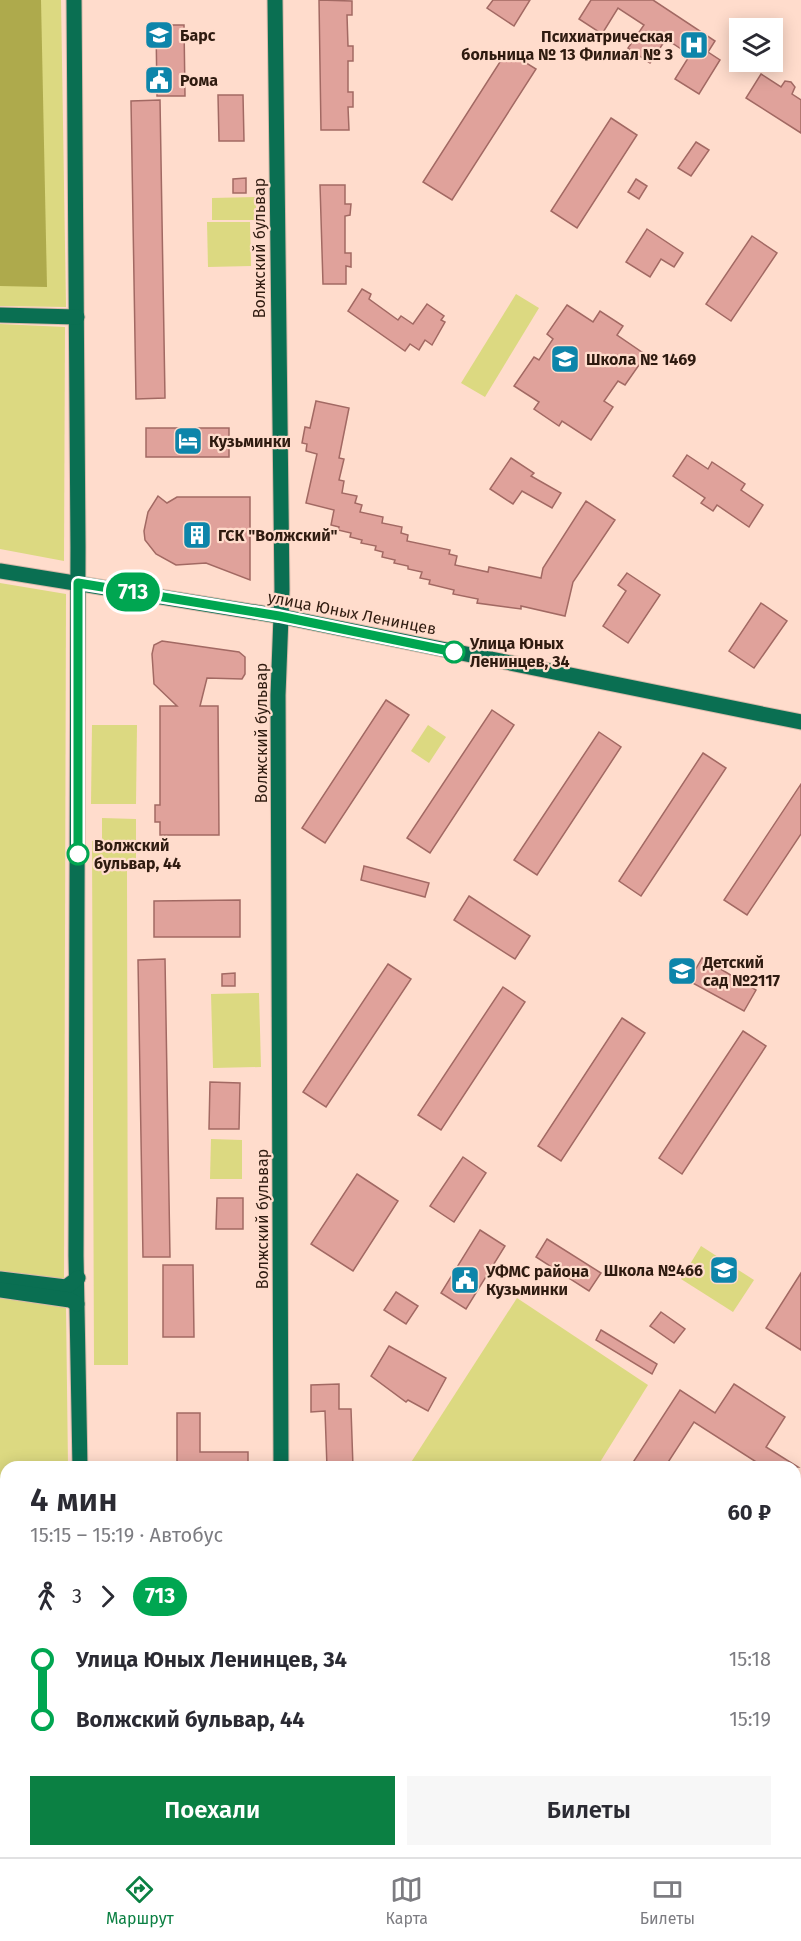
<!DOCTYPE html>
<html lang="ru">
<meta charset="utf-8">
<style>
body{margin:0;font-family:"Fira Sans",sans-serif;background:#f7f7f7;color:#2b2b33;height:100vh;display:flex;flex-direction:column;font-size:22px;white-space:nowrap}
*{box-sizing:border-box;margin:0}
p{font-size:20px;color:#7c7c81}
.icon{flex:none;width:33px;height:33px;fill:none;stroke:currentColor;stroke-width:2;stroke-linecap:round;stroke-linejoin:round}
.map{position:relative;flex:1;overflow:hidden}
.sheet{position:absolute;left:0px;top:1461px;width:801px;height:396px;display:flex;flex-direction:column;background:#fff;border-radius:18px 18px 0 0;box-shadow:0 3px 15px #0003}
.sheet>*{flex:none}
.badge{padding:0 12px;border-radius:20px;font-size:21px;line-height:39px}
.fabs{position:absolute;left:729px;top:18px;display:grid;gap:12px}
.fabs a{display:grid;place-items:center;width:54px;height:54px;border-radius:0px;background:#fff;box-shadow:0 3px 15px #0003;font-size:30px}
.map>.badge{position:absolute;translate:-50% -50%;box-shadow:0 0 0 3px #fff}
.legs{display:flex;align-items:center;gap:9px;height:66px;padding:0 30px;font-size:20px}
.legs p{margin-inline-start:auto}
.summary{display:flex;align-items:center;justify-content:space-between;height:102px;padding:0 30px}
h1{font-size:33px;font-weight:600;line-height:45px}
.action{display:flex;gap:12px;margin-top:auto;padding:12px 30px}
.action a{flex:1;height:69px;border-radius:0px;background:#0b8043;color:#fff;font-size:24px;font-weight:600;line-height:69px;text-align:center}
.action a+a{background:#f7f7f7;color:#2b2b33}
ul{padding:0 30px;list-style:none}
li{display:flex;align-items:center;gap:21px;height:60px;font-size:22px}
li i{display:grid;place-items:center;width:9px;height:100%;margin:0 8px;background:currentColor}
li i::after{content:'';width:15px;height:15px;margin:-8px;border:4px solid;border-radius:50%;background:#fff}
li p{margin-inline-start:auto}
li:first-child i{background:linear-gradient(#0000 50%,currentColor 0)}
li:last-child i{background:linear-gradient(currentColor 50%,#0000 0)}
.menu{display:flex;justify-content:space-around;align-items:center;height:84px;border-top:2px solid #e1e1e2;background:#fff;font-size:16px;color:#7c7c81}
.menu a{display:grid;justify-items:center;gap:3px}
.menu .active{color:#0b8043}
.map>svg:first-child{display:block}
.green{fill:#dcd981}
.forest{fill:#aeaa4c}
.building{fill:#e0a29b;stroke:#a26963;stroke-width:1.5}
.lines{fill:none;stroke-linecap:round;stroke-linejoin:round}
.secondary-casing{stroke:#dab9aa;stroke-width:17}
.secondary{stroke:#0a6f52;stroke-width:15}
.line-1-casing{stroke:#fff;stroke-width:14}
.line-1{stroke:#00a651;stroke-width:9}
.stop-1-dot{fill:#fff;stroke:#00a651;stroke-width:3}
.labels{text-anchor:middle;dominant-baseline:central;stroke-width:4.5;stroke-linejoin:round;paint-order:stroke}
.poi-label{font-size:16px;font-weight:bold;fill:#2f1b10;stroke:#ffdccc;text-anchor:start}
.street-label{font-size:16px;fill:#2f1b10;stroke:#ffdccc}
.stop-label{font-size:16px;font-weight:bold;fill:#2f1b10;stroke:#ffdccc;text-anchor:start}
</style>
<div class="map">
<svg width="801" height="1857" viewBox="0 0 801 1857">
<rect width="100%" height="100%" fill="#ffdccc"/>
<g class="green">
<path d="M0,0H61L66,307L0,306Z"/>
<path d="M256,197V220H212V198Z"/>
<path d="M207,222H250L251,266L208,267Z"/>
<path d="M516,294L539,308L485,397L461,383Z"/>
<path d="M0,324L65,327L64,561L0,549Z"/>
<path d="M0,583L66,594L64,1282L0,1271Z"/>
<path d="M92,725H137L136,804H91Z"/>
<path d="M428,725L446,737L429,763L411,751Z"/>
<path d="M102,818L136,819V863L127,868L128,1365H94L92,841L102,840Z"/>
<path d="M259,993L261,1067L213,1068L211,994Z"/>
<path d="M211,1139L242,1140V1179H210Z"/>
<path d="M701,1246L754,1280L733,1312L681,1279Z"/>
<path d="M0,1296L66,1307L68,1467H6V1851H73V1857H0Z"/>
<path d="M517,1298L648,1385L597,1467H408Z"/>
<path d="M460,1851H495L505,1857H456Z"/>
</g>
<path class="forest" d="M0,0H41L47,287L0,286Z"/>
<g class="building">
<path d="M319,0L352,1V15H347L348,46H353V61H348V92H353V107H348L349,130H321Z"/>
<path d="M493,0H530L514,26L487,8Z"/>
<path d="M591,0H653L715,41L708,52L720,60L699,94L675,79L690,55L666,39L650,63L628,48L644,25L618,8L602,34L579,19Z"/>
<path d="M156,25H184L185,96H157Z"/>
<path d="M507,51L536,69L452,200L423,182Z"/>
<path d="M761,74L781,87L785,81L791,82L795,87L792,94L801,100V133L746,98Z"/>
<path d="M218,95H243L244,141H219Z"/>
<path d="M160,100L165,398L136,399L131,101Z"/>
<path d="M611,118L637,135L577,228L551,211Z"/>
<path d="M696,142L709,150L691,176L678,168Z"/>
<path d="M246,178V193H233V179Z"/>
<path d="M636,179L647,186L639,199L628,192Z"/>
<path d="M320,185H345V204H351L350,215L345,216V253H351V267L346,266V284H323Z"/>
<path d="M647,229L683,253L674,267L661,259L650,277L626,262Z"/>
<path d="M752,236L777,253L731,321L706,304Z"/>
<path d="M362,289L371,294L369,299L398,320L401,316L413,324L427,304L444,316L441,320L445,322L432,345L425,340L419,350L410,344L405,351L348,311Z"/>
<path d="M567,305L593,322L600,311L623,326L617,335L646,355L625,385L618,381L604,401L613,407L591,440L562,421L559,426L534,409L539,402L514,386L534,357L539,360L553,339L547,334Z"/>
<path d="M316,401L349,408L339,458L344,459L339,480L344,481L342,493L357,496L355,503L362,505L360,512L383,517L382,523L402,527L401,533L408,535L407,541L450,550L449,554L457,556L455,565L488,572L489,567L541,578L543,568L586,501L615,520L573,582L565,616L521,606V609L477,603L478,599L453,594L454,590L429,584L430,580L420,578L422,572L408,569V566L394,563L395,560L382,557L383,552L375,550L376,546L361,543L362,540L350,537L351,533L338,530L339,527L331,525L334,510L306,503L317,454L306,451L307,444L302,443L305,427L310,428Z"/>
<rect x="146" y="428" width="83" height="29"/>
<path d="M687,455L708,469L712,462L745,484L741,490L763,505L749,527L717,505L713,511L701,503L705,498L673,476Z"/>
<path d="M511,458L534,473L531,476L561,493L552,508L522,491L513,504L490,489Z"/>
<path d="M158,496L167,503L177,497H250V580L206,563L176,565L156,554L145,540L144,531L148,512Z"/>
<path d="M627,573L660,595L628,643L603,626L626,591L618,585Z"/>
<path d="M761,603L787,621L754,668L729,651Z"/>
<path d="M162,641L239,652L245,657V674L242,679L207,678L200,706H218L219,835H160V822H155V805H160V706H177L154,684L152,654L154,645Z"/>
<path d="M386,700L409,715L325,843L302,828Z"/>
<path d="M492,710L514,725L430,853L407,838Z"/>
<path d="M599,732L621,747L537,875L514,860Z"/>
<path d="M703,753L726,768L641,896L619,881Z"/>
<path d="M801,784V834L747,915L724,900Z"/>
<path d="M364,866L429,883L425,897L361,880Z"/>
<path d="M469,896L530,936L515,959L454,920Z"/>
<path d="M240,900V937H154V901Z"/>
<path d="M702,958L756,990L744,1011L689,981Z"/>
<path d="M165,959L170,1257H143L138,960Z"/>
<path d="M388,964L411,979L326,1107L303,1092Z"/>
<path d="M235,973V986H222V974Z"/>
<path d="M503,987L525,1002L441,1130L418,1115Z"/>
<path d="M622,1018L645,1033L561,1161L538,1146Z"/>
<path d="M743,1031L766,1046L682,1174L659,1158Z"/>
<path d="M210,1082L240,1083L239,1129H209Z"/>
<path d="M463,1157L486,1173L454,1222L430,1206Z"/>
<path d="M357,1174L398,1201L353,1271L311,1244Z"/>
<path d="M217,1198H243V1229H216Z"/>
<path d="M480,1230L505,1246L466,1309L441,1293Z"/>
<path d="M547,1239L601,1273L589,1291L536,1257Z"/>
<path d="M163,1265H193L194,1337H163Z"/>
<path d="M801,1273V1350L766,1328Z"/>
<path d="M396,1292L418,1306L406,1324L384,1310Z"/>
<path d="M661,1312L685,1329L674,1343L650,1326Z"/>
<path d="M601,1330L657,1364L652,1374L596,1340Z"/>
<path d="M389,1346L446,1378L428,1411L408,1400L406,1402L371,1376Z"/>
<path d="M339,1384V1409H351L353,1467H327L325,1411L311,1412V1385Z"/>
<path d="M734,1384L785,1417L766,1447L798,1467H764L694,1422L665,1467H630L680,1390L715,1413Z"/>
<path d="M177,1413H200V1452H248V1467H177Z"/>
</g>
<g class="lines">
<g class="secondary-casing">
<g id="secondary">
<path d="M74,0L78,547L76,1256L80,1467"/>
<path d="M275,0L282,590L278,695L281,1467"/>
<path d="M0,315L77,317"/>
<path d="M0,571L279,616L801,722"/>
<path d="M0,1279L66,1287L78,1278"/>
<path d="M0,1290L70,1300L77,1304"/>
<path d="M87,1851V1857"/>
<path d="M283,1851V1857"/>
</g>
</g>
<use href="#secondary" class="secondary"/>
</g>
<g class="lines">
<g class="line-1-casing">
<path id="line-1" d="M78,854V583L279,616L454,652"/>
</g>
<use href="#line-1" class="line-1"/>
</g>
<defs>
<g id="school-square" transform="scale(1.5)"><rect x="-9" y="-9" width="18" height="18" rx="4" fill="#0d85aa" stroke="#ffdccc"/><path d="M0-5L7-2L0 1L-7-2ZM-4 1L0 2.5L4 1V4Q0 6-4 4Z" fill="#fff"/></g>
<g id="hospital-square" transform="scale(1.5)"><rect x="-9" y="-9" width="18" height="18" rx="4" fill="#0d85aa" stroke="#ffdccc"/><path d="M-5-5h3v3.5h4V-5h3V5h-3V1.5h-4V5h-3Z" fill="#fff"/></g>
<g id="civic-square" transform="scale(1.5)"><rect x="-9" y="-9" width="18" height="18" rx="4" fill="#0d85aa" stroke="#ffdccc"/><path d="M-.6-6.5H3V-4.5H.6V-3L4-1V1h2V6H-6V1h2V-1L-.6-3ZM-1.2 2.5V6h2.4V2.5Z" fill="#fff"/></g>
<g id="hotel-square" transform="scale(1.5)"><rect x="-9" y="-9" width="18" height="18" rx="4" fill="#0d85aa" stroke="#ffdccc"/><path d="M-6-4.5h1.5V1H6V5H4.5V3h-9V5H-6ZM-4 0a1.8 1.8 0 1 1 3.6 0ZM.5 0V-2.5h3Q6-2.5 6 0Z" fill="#fff"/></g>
<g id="building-square" transform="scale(1.5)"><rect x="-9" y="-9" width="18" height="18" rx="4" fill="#0d85aa" stroke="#ffdccc"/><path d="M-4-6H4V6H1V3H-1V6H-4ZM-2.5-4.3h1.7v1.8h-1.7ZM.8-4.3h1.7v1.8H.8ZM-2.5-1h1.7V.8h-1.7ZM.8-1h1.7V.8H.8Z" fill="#fff"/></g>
</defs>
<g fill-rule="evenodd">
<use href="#school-square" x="159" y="35"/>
<use href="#hospital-square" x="694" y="45"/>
<use href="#civic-square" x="159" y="80"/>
<use href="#school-square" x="565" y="359"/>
<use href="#hotel-square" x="188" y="441"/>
<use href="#building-square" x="197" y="535"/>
<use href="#school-square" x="682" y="971"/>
<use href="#school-square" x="724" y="1270"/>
<use href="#civic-square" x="465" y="1280"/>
</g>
<g class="stop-1-dot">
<circle cx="454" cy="652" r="10"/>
<circle cx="78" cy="854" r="10"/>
</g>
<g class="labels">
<g class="poi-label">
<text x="180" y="35">Барс</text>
<text x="673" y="36" text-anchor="end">Психиатрическая<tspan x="673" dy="18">больница № 13 Филиал № 3</tspan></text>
<text x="180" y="80">Рома</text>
<text x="586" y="359">Школа № 1469</text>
<text x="209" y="441">Кузьминки</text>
<text x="218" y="535">ГСК "Волжский"</text>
<text x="703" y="962">Детский<tspan x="703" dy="18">сад №2117</tspan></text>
<text x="703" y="1270" text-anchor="end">Школа №466</text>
<text x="486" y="1271">УФМС района<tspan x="486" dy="18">Кузьминки</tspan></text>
</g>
<g class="street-label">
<text transform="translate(259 248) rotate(-90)">Волжский бульвар</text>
<text transform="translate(352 613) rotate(11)">улица Юных Ленинцев</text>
<text transform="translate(261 733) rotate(-90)">Волжский бульвар</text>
<text transform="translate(262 1219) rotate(-90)">Волжский бульвар</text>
</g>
<g class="stop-label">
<text x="470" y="643">Улица Юных<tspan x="470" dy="18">Ленинцев, 34</tspan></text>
<text x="94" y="845">Волжский<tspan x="94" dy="18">бульвар, 44</tspan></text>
</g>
</g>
</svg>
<div class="fabs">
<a><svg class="icon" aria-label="layers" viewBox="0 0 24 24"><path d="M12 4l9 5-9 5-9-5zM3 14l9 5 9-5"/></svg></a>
</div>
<b class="badge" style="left:133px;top:592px;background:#00a651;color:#fff">713</b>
<section class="sheet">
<div class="summary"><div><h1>4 мин</h1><p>15:15 – 15:19 · Автобус</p></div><b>60 ₽</b></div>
<div class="legs"><svg class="icon" aria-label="walk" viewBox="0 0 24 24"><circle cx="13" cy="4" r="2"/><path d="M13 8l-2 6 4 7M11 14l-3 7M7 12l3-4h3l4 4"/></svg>3<svg class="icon" aria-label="forward" viewBox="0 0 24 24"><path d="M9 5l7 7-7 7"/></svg><b class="badge" style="background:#00a651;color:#fff">713</b></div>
<ul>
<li><i style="color:#00a651"></i><b>Улица Юных Ленинцев, 34</b><p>15:18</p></li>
<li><i style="color:#00a651"></i><b>Волжский бульвар, 44</b><p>15:19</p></li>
</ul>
<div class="action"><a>Поехали</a><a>Билеты</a></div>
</section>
</div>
<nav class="menu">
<a class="active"><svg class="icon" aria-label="directions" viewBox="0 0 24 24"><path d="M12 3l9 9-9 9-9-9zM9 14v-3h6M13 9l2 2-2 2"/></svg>Маршрут</a>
<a><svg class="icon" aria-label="map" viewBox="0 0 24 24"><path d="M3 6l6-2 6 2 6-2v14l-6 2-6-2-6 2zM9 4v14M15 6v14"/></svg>Карта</a>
<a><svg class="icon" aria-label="tickets" viewBox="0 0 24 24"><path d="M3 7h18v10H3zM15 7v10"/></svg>Билеты</a>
</nav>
